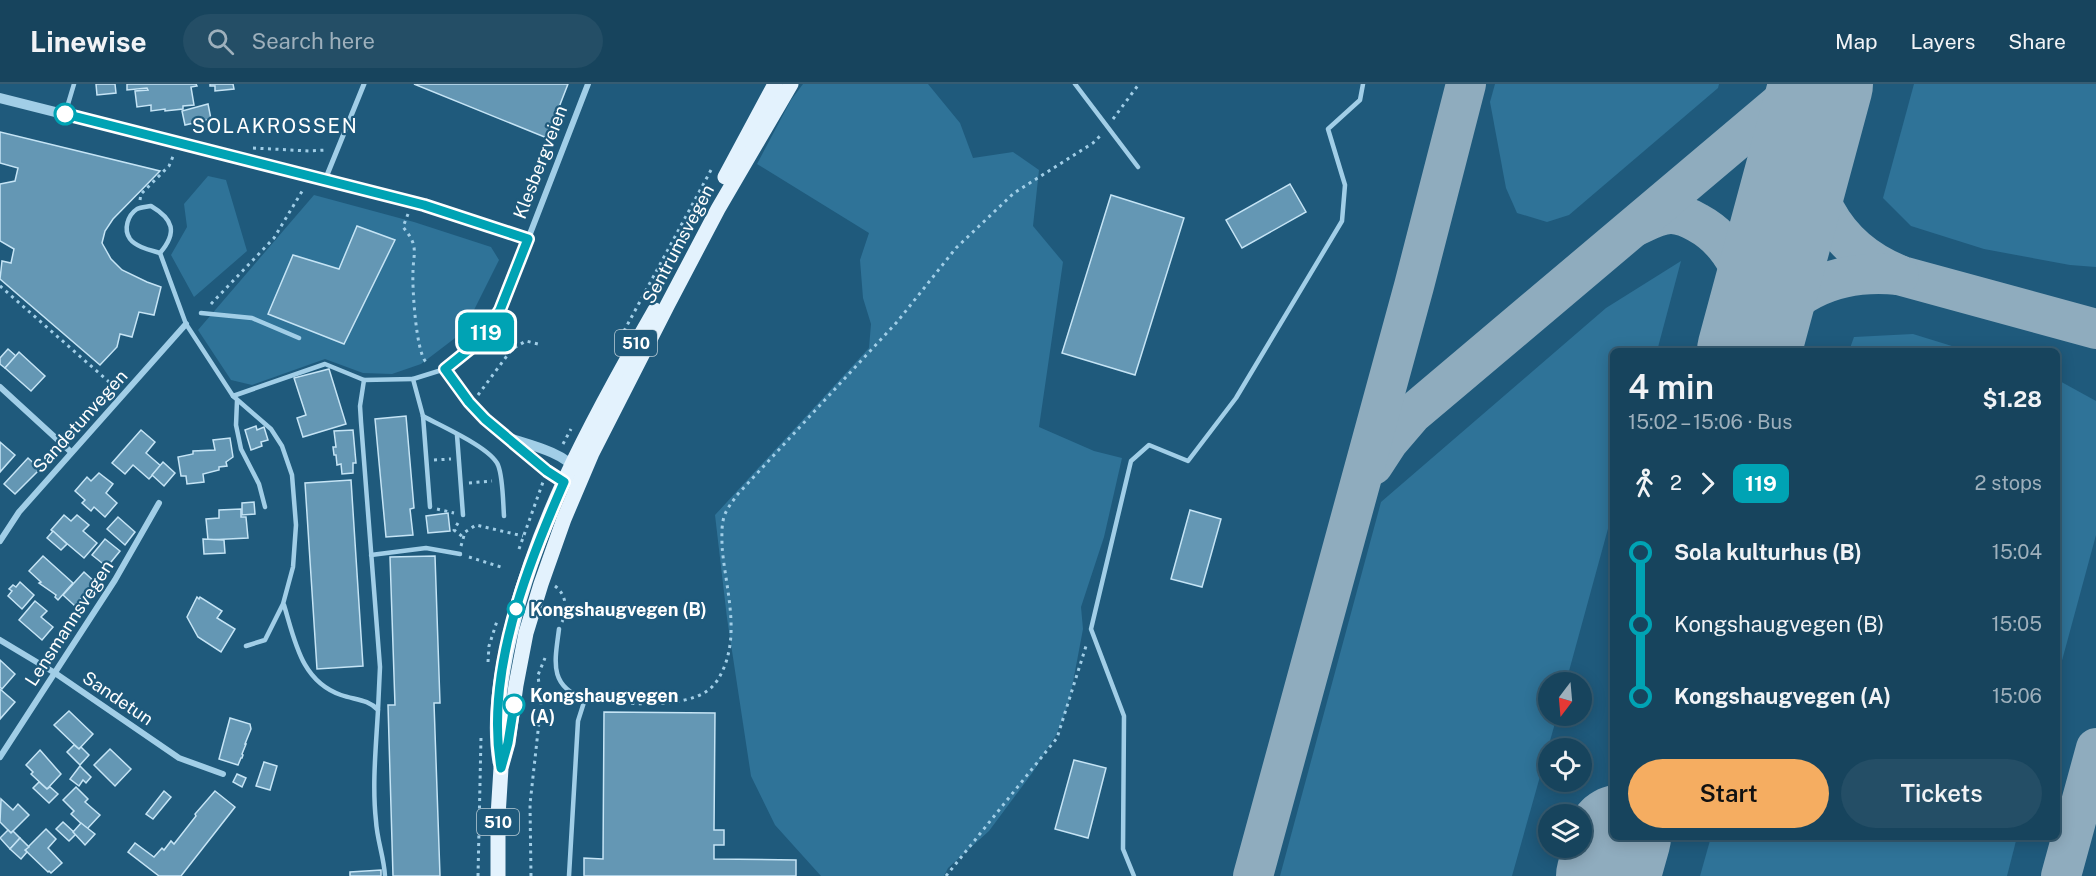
<!DOCTYPE html>
<meta charset="utf-8">
<style>
body{margin:0;font-family:"Public Sans",sans-serif;background:#244e66;color:#f1f3f6;height:100vh;display:flex;flex-direction:column;font-size:22px;white-space:nowrap}
*{box-sizing:border-box;margin:0}
p{font-size:20px;color:#9eb0bc}
.icon{flex:none;width:33px;height:33px;fill:none;stroke:currentColor;stroke-width:2;stroke-linecap:round;stroke-linejoin:round}
.map{position:relative;flex:1;overflow:hidden}
.side{position:absolute;left:1610px;top:264px;width:450px;height:492px;display:flex;flex-direction:column;background:#17445d;border-radius:9px;box-shadow:0 3px 15px #0003,0 0 0 2px #365c72}
.side>*{flex:none}
.badge{padding:0 12px;border-radius:9px;font-size:21px;line-height:39px}
.needle{width:39px;rotate:196deg}
.buttons{position:absolute;left:1538px;top:588px;display:grid;gap:12px}
.buttons a{display:grid;place-items:center;width:54px;height:54px;border-radius:50%;background:#17445d;box-shadow:0 3px 15px #0003,0 0 0 2px #365c72;font-size:30px}
.map>.badge{position:absolute;translate:-50% -50%;box-shadow:0 0 0 3px #fff}
.legs{display:flex;align-items:center;gap:9px;height:66px;padding:0 18px;font-size:20px}
.legs p{margin-inline-start:auto}
.head{display:flex;align-items:center;justify-content:space-between;height:102px;padding:0 18px}
h1{font-size:33px;font-weight:600;line-height:45px}
.primary-button{display:flex;gap:12px;margin-top:auto;padding:12px 18px}
.primary-button a{flex:1;height:69px;border-radius:36px;background:#f5ad61;color:#111;font-size:24px;font-weight:600;line-height:69px;text-align:center}
.primary-button a+a{background:#244e66;color:#f1f3f6}
ul{padding:0 18px;list-style:none}
li{display:flex;align-items:center;gap:21px;height:72px;font-size:22px}
li i{display:grid;place-items:center;width:9px;height:100%;margin:0 8px;background:currentColor}
li i::after{content:'';width:15px;height:15px;margin:-8px;border:4px solid;border-radius:50%;background:#17445d}
li p{margin-inline-start:auto}
li:first-child i{background:linear-gradient(#0000 50%,currentColor 0)}
li:last-child i{background:linear-gradient(currentColor 50%,#0000 0)}
header{display:flex;align-items:center;gap:36px;box-sizing:border-box;height:84px;padding:0 30px;background:#17445d;border-bottom:2px solid #365c72}
header strong{font-size:28px}
nav{display:flex;gap:33px;margin-inline-start:auto;font-size:21px}
.search{width:420px;height:54px;background:#244e66;display:flex;align-items:center;gap:15px;box-sizing:border-box;padding:0 21px;border-radius:33px;color:#9eb0bc;font-size:22px}
.map>svg:first-child{display:block}
.green{fill:#2f7398}
.lines{fill:none;stroke-linecap:round;stroke-linejoin:round}
.taxiway{stroke:#8facbe;stroke-width:40}
.runway{stroke:#8facbe;stroke-width:104}
.building{fill:#6497b4;stroke:#c5e4f5;stroke-width:1.5}
.path{stroke:#a1cee7;stroke-width:3;stroke-dasharray:3 4.5;stroke-linecap:butt}
.service{stroke:#a1cee7;stroke-width:4.5}
.pedestrian{stroke:#a1cee7;stroke-width:5}
.minor{stroke:#a1cee7;stroke-width:6}
.tertiary{stroke:#a1cee7;stroke-width:10}
.primary{stroke:#e3f2fd;stroke-width:15}
.line-1-casing{stroke:#fff;stroke-width:14}
.line-1{stroke:#00a3b4;stroke-width:9}
.stop-1-dot{fill:#fff;stroke:#00a3b4;stroke-width:3}
.labels{text-anchor:middle;dominant-baseline:central;stroke-width:4.5;stroke-linejoin:round;paint-order:stroke}
.shield{fill:#1f5a7c;stroke:#bcced8;stroke-width:1.5}
.shield-label{font-size:16px;font-weight:bold;fill:#fff}
.street-label{font-size:18px;fill:#fff;stroke:#1f5a7c}
.stop-label{font-size:18px;font-weight:bold;fill:#fff;stroke:#1f5a7c;text-anchor:start}
.neighbourhood-label{font-size:20px;letter-spacing:1.5px;fill:#fff;stroke:#1f5a7c}
</style>
<header>
<strong>Linewise</strong>
<div class="search"><svg class="icon" aria-label="search" viewBox="0 0 24 24"><circle cx="10" cy="10" r="6"/><path d="M15 15l6 6"/></svg>Search here</div>
<nav><a>Map</a><a>Layers</a><a>Share</a></nav>
</header>
<div class="map">
<svg width="2096" height="792" viewBox="0 0 2096 792">
<rect width="100%" height="100%" fill="#1f5a7c"/>
<g class="green">
<path d="M803,0H928L960,39L973,74L1013,68L1039,86L1033,142L1063,178L1039,343L1094,367L1122,374L1104,453L1081,523L1083,545L1070,614L1064,632L1056,651L1033,688L989,747L948,784L944,792H821L775,741L751,692L727,534L715,431L869,264L871,240L863,214L860,176L869,149L757,80L791,16Z"/>
<path d="M1495,0H1719L1718,4L1569,131L1547,138L1517,129L1506,104L1490,18Z"/>
<path d="M1914,0H2096V183L2070,181L1984,165L1911,142L1883,114Z"/>
<path d="M208,92L226,96L247,167L194,213L171,171L187,143L184,120Z"/>
<path d="M314,111L414,138L491,163L499,176L463,248L421,280L392,290L363,289L325,275L252,301L231,296L198,246Z"/>
<path d="M1681,177L1657,267H1612V430L1566,598H1548V632H1557L1512,792H1280L1381,418L1606,224Z"/>
<path d="M1913,250L1968,267H1849L1854,253Z"/>
<path d="M2056,295L2096,317V451L2057,595Z"/>
<path d="M1711,753H2017L2007,792H1700Z"/>
</g>
<g class="lines">
<g class="taxiway">
<path d="M1813,29C1799,102 1832,165 1902,192L2096,245"/>
<path d="M1636,142C1647,137 1659,130 1671,130C1680,130 1691,135 1698,139C1735,159 1747,197 1757,236"/>
<path d="M1751,267C1783,209 1833,184 1899,191"/>
<path d="M1373,381L1388,358L1412,330L1803,0"/>
<path d="M1253,792L1414,202L1466,0"/>
<path d="M2061,792L2096,664"/>
</g>
<g class="runway">
<path d="M1749,267L1821,0"/>
<path d="M1608,792L1619,753"/>
</g>
</g>
<g class="building">
<path d="M96,0H115L116,9L97,11Z"/>
<path d="M127,0H196L197,2L191,3L194,21L183,22V25L165,27V25L151,27V21L137,23L135,7L148,6L147,4L127,6Z"/>
<path d="M210,0H233L234,5L215,7V2H210Z"/>
<path d="M414,0H568L547,54Z"/>
<path d="M208,20L211,35L185,41L182,27Z"/>
<path d="M0,48L160,87L113,135L105,147L102,159L111,175L122,186L147,198L161,203L154,231L139,228L132,253L120,250L117,263L100,281L0,195L2,177L11,179L14,165L0,157V100L15,97L18,84L0,79Z"/>
<path d="M1290,100L1306,128L1242,164L1226,136Z"/>
<path d="M1111,111L1184,134L1135,291L1062,269Z"/>
<path d="M357,142L395,156L344,260L268,230L293,171L339,185Z"/>
<path d="M8,265L16,272L5,284L0,280V274Z"/>
<path d="M19,268L45,292L31,307L5,284Z"/>
<path d="M329,285L346,340L303,353L297,334L306,331L294,294Z"/>
<path d="M406,332L414,424L410,425L413,451L386,453L375,335Z"/>
<path d="M256,342L257,346L264,343L268,356L261,358L262,362L251,366L245,346Z"/>
<path d="M141,346L155,358L146,369L161,382L149,395L133,381L125,390L112,379Z"/>
<path d="M353,346L356,379H353V389L342,390L341,380L337,381L336,371H334L333,363H336L334,347Z"/>
<path d="M230,354L233,373L226,378L227,382L219,383V386L203,390L204,398L187,400L186,392H181L178,373L193,370V367L215,366L213,356Z"/>
<path d="M0,358L15,371L0,388Z"/>
<path d="M28,374L40,385L15,410L4,400Z"/>
<path d="M163,378L175,389L164,402L152,391Z"/>
<path d="M99,389L113,400L106,409L117,419L105,433L94,423L91,427L82,419L85,416L75,407L87,393L91,397Z"/>
<path d="M351,396L363,582L317,585L305,399Z"/>
<path d="M254,418L255,430L242,431V419Z"/>
<path d="M241,425V433H246L248,454L208,456L206,435L219,434V426Z"/>
<path d="M1190,426L1221,435L1202,503L1171,495Z"/>
<path d="M448,429L450,447L428,449L426,432Z"/>
<path d="M64,431L71,437L77,431L89,441L83,447L97,459L84,474L51,446Z"/>
<path d="M118,433L135,448L125,461L107,445Z"/>
<path d="M53,447L67,460L61,466L47,454Z"/>
<path d="M105,455L120,467L107,483L92,471Z"/>
<path d="M203,455L224,456L225,469L204,470Z"/>
<path d="M43,472L73,499L58,516L55,513L56,511L39,499L41,498L29,487Z"/>
<path d="M435,472L440,619H434L440,792H393L388,621H395L390,473Z"/>
<path d="M84,488L96,499L88,508L92,512L86,519L81,515L75,522L63,511Z"/>
<path d="M20,498L34,511L22,525L8,512L12,507L9,505L13,501L16,503Z"/>
<path d="M197,513L199,515L200,513L222,527L217,534L235,545L221,568L198,553L187,533Z"/>
<path d="M35,517L47,527L41,533L53,543L42,556L19,536Z"/>
<path d="M0,576L15,590L2,605L0,603Z"/>
<path d="M0,605L15,618L0,635Z"/>
<path d="M69,627L93,650L79,665L54,641Z"/>
<path d="M604,628L715,629L714,746H724V761H714V775L796,776V792H584V774L603,775Z"/>
<path d="M230,634L250,640L251,645L245,660H246L242,670L243,671L242,674H241L238,681L219,675Z"/>
<path d="M74,661L79,665L81,663L89,671L80,681L67,668Z"/>
<path d="M110,665L131,685L115,702L94,681Z"/>
<path d="M40,666L61,690L47,705L31,690L33,688L26,681Z"/>
<path d="M1074,676L1106,684L1088,754L1055,745Z"/>
<path d="M264,678L277,682L270,706L256,702Z"/>
<path d="M80,682L91,693L86,699L83,696L79,702L70,695Z"/>
<path d="M237,690L246,694L242,703L233,698Z"/>
<path d="M39,698L47,705L50,703L58,710L49,719L33,704Z"/>
<path d="M76,703L88,715L85,718L100,731L87,745L71,730L74,727L63,716Z"/>
<path d="M164,707L171,713L153,735L146,730Z"/>
<path d="M215,707L235,723L181,792H159L128,768L135,759L154,773L162,764L164,766L171,757L174,760L196,732L195,730Z"/>
<path d="M1,715L13,726L18,720L29,731L11,749L0,738Z"/>
<path d="M63,738L76,750L69,757L56,745Z"/>
<path d="M81,739L95,750L85,761L73,748Z"/>
<path d="M46,745L56,755L48,764L62,779L51,789L49,787L48,788L25,766Z"/>
<path d="M8,746L11,749L13,747L20,754L10,765L0,754Z"/>
<path d="M20,754L29,763L25,766L27,768L21,775L10,765Z"/>
<path d="M381,786V792H350V788Z"/>
</g>
<g class="lines">
<g class="path">
<path d="M1113,35L1139,0"/>
<path d="M253,64L309,67L327,66"/>
<path d="M140,116L141,110L169,82L174,70"/>
<path d="M408,130L403,143C407,148 411,153 413,159C416,168 413,177 413,187C412,203 416,268 426,278"/>
<path d="M0,202L116,304"/>
<path d="M211,220L274,154L304,104"/>
<path d="M624,247L711,86"/>
<path d="M478,311L512,265L526,257L538,260"/>
<path d="M563,360L571,345"/>
<path d="M434,376L451,375"/>
<path d="M469,399L492,397"/>
<path d="M437,425L454,429"/>
<path d="M458,439L454,446L463,453"/>
<path d="M461,462L465,448L476,441L523,452"/>
<path d="M519,465L543,398"/>
<path d="M469,473L504,484"/>
<path d="M555,502C566,510 568,525 562,538"/>
<path d="M488,578L489,562L497,537"/>
<path d="M594,616C626,620 680,625 707,607C716,601 721,591 725,581C739,543 725,501 722,462C722,452 721,440 725,430C728,423 733,417 737,411L897,238L956,164L1014,109L1093,59L1102,50"/>
<path d="M478,792L481,653"/>
<path d="M531,792L530,720L541,620L538,591L545,574"/>
<path d="M946,792L1057,654L1087,559"/>
</g>
<g class="service">
<path d="M1075,0L1138,83"/>
<path d="M65,30L74,0"/>
<path d="M151,122C173,135 178,148 160,169C150,166 136,163 130,155C123,145 128,131 137,125C141,123 146,123 151,122Z"/>
<path d="M160,169L186,240L233,312L271,345L282,362L292,391L296,441L293,483L283,520L265,556L246,562"/>
<path d="M201,229L252,234L299,254"/>
<path d="M364,296L360,322L361,338L380,583L378,626"/>
<path d="M233,312L325,280L364,296L413,295"/>
<path d="M237,317L236,341L241,365L259,400L265,423"/>
<path d="M423,332C440,342 490,363 498,381C503,393 503,418 504,432"/>
<path d="M457,351L463,431"/>
<path d="M430,423L423,332L413,295L445,285"/>
<path d="M371,471L426,464L460,470"/>
<path d="M284,521C295,557 301,597 341,611C355,616 368,615 378,626C376,663 372,701 376,737C377,756 384,773 385,792"/>
<path d="M559,545C555,577 548,602 585,615L578,637L569,792"/>
<path d="M1134,792L1123,765L1124,632L1091,545L1131,377L1149,361L1188,377L1236,314L1342,137L1345,101L1328,45L1360,16L1363,0"/>
</g>
<path class="pedestrian" d="M325,96L364,0"/>
<g class="minor">
<path d="M528,155L588,0"/>
<path d="M0,303L71,368"/>
<path d="M0,457L19,428L186,240"/>
<path d="M0,556L55,589L179,674L223,690"/>
<path d="M0,673L115,496L159,419"/>
</g>
<g class="tertiary">
<path d="M0,14L424,121L528,155L500,226L481,256L445,285L469,318L485,335L547,387L564,398L571,397"/>
<path d="M509,354C527,360 566,369 575,386"/>
</g>
<g class="primary">
<path d="M725,93L775,0"/>
<path d="M500,678C494,642 499,605 506,569C531,446 593,334 655,226"/>
<path d="M498,792V732L501,684L508,659L516,601L526,549L541,500L564,435L592,369L668,220L718,125L791,0"/>
</g>
</g>
<g class="lines">
<g class="line-1-casing">
<path id="line-1" d="M65,30L424,121L528,155L500,226L481,256L445,285L469,318L485,335L547,387L564,398C526,484 485,589 501,684L508,659L514,621"/>
</g>
<use href="#line-1" class="line-1"/>
</g>
<g class="stop-1-dot">
<circle cx="65" cy="30" r="10"/>
<circle cx="516" cy="525" r="8"/>
<circle cx="514" cy="621" r="10"/>
</g>
<g class="labels">
<g class="shield">
<rect x="615" y="246" width="42" height="26" rx="4.5"/>
<rect x="477" y="725" width="42" height="26" rx="4.5"/>
</g>
<g class="shield-label">
<text x="636" y="259">510</text>
<text x="498" y="738">510</text>
</g>
<g class="street-label">
<text transform="translate(540 78) rotate(-69)">Klesbergveien</text>
<text transform="translate(678 160) rotate(-62)">Sentrumsvegen</text>
<text transform="translate(80 337) rotate(-48)">Sandetunvegen</text>
<text transform="translate(69 539) rotate(-57)">Lensmannsvegen</text>
<text transform="translate(118 614) rotate(34)">Sandetun</text>
</g>
<g class="stop-label">
<text x="530" y="525">Kongshaugvegen (B)</text>
<text x="530" y="611">Kongshaugvegen<tspan x="530" dy="21">(A)</tspan></text>
</g>
<g class="neighbourhood-label">
<text x="275" y="42">SOLAKROSSEN</text>
</g>
</g>
</svg>
<div class="buttons">
<a><svg class="needle" viewBox="-14 -14 28 28"><path d="M0-13l5 13h-10z" fill="#e53935"/><path d="M0 13l5-13h-10z" fill="#9eb0bc"/></svg></a>
<a><svg class="icon" aria-label="locate" viewBox="0 0 24 24"><circle cx="12" cy="12" r="6"/><path d="M12 2v4M12 18v4M2 12h4M18 12h4"/></svg></a>
<a><svg class="icon" aria-label="layers" viewBox="0 0 24 24"><path d="M12 4l9 5-9 5-9-5zM3 14l9 5 9-5"/></svg></a>
</div>
<b class="badge" style="left:486px;top:248px;background:#00a3b4;color:#fff">119</b>
<section class="side">
<div class="head"><div><h1>4 min</h1><p>15:02 – 15:06 · Bus</p></div><b>$1.28</b></div>
<div class="legs"><svg class="icon" aria-label="walk" viewBox="0 0 24 24"><circle cx="13" cy="4" r="2"/><path d="M13 8l-2 6 4 7M11 14l-3 7M7 12l3-4h3l4 4"/></svg>2<svg class="icon" aria-label="forward" viewBox="0 0 24 24"><path d="M9 5l7 7-7 7"/></svg><b class="badge" style="background:#00a3b4;color:#fff">119</b><p>2 stops</p></div>
<ul>
<li><i style="color:#00a3b4"></i><b>Sola kulturhus (B)</b><p>15:04</p></li>
<li><i style="color:#00a3b4"></i><span>Kongshaugvegen (B)</span><p>15:05</p></li>
<li><i style="color:#00a3b4"></i><b>Kongshaugvegen (A)</b><p>15:06</p></li>
</ul>
<div class="primary-button"><a>Start</a><a>Tickets</a></div>
</section>
</div>
